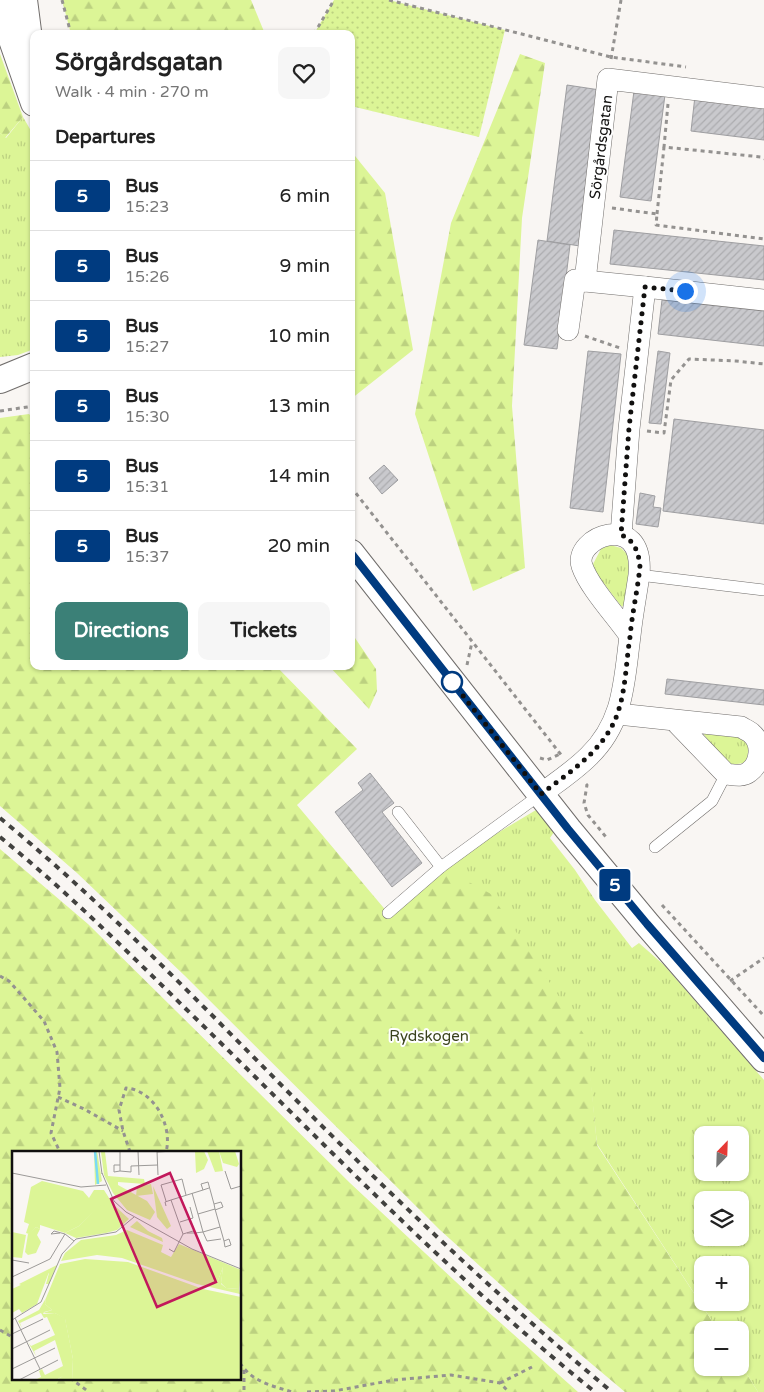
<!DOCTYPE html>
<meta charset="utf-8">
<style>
body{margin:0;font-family:"Varela Round",sans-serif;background:#f6f6f6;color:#222;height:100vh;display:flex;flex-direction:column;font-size:19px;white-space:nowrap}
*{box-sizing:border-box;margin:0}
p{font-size:16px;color:#767676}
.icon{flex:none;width:28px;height:28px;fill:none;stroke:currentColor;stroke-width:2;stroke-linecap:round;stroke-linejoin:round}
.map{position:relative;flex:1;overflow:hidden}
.sheet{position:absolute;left:30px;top:30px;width:325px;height:640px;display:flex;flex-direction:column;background:#fff;border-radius:10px;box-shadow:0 1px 4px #0004}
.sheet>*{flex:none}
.badge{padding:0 10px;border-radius:4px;font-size:18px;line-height:32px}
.needle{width:32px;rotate:23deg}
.fabs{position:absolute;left:694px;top:1126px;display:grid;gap:10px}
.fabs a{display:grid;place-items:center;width:55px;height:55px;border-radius:10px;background:#fff;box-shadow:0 1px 4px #0004;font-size:25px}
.you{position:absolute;width:25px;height:25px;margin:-12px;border:4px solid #fff;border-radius:50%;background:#1a73e8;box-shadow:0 0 0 8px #1a73e833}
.map>.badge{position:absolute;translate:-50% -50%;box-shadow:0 0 0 2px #fff}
h2{padding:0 25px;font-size:19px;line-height:45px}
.round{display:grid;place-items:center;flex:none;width:52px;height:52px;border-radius:10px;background:#f6f6f6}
.headline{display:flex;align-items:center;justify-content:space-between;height:85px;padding:0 25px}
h1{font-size:24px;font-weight:700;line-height:38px}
.action{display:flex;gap:10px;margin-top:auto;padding:10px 25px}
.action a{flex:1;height:58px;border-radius:10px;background:#3b8077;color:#fff;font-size:20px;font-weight:700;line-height:58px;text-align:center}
.action a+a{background:#f6f6f6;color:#222}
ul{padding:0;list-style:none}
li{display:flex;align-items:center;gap:15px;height:70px;padding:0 25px;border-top:1px solid #e0e0e0}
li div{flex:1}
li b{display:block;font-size:19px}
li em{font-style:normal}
li .badge{min-width:55px;font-weight:700;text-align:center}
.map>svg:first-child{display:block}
.grass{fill:url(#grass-tufts);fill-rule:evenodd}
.forest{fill:url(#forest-firs);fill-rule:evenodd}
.park{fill:url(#park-dots)}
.building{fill:url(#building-hatch);stroke:#9e9ea1}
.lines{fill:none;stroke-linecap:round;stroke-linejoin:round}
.service-casing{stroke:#706d6b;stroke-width:12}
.minor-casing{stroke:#706d6b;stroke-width:22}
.tertiary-casing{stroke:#706d6b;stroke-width:28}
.path{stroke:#949290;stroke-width:3;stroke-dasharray:4 4;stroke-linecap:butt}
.service{stroke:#fff;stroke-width:11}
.minor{stroke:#fff;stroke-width:21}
.tertiary{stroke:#fff;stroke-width:26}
.rail{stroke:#42413f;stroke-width:4;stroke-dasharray:6 6;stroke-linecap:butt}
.line-casing{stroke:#fff;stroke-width:11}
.line{stroke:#003b80;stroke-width:8}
.walk{stroke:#11100f;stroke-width:5;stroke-dasharray:0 9}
.stop-dot{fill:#fff;stroke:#003b80;stroke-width:2.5}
.labels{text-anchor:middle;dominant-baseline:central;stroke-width:4;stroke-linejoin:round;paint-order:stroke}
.street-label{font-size:15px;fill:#11100f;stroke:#fff}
.park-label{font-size:15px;fill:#3a431c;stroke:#fff}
.inset-river{fill:none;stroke:#79daf5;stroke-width:2.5}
.inset-road{fill:none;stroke:#9c9a98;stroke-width:1}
.view{fill:#c2185b;fill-opacity:0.15;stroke:#c2185b;stroke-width:2.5}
.inset-edge{fill:none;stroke:#11100f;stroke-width:2.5}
</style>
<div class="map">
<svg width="764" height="1392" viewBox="0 0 764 1392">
<defs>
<pattern id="grass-tufts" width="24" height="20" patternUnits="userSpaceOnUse" patternTransform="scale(1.25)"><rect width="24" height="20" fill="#dcf596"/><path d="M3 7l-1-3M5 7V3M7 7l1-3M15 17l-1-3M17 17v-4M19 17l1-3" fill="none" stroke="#bcd180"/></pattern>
<pattern id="forest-firs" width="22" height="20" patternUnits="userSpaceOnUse" patternTransform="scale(1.25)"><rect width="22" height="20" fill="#dcf596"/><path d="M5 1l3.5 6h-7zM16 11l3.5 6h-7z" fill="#bcd180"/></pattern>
<pattern id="park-dots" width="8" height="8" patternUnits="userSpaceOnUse" patternTransform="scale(1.25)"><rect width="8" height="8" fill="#dcf596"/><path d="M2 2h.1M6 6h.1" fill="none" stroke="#bcd180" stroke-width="1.8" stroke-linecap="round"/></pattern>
<pattern id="building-hatch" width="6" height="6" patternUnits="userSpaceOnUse" patternTransform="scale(1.25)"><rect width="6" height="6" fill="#c9c9cd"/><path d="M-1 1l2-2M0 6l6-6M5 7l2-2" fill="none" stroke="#acacaf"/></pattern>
</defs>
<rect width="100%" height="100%" fill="#f9f6f3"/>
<g class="grass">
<path d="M23,117L34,136V349L18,355L0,357V133L6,138Z"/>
<path d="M610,545L621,548L629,556L630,565L625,607L621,606L596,573L593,564L601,549Z"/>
<path d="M702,732C718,734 739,732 749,746L747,759L744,763L730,765L724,761Z"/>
<path d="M536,810L554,832L550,838L575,870L595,900L632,948L639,943L664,965L764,1080V1392H758L740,1363V1330H718L597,1144L586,1039L441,867ZM702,1135H740V1172H702ZM702,1200H740V1238H702ZM702,1265H740V1302H702Z"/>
</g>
<g class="forest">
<path d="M62,0H251L265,34H71Z"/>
<path d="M0,54L23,117L5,138L0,133Z"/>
<path d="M520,54L545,63L522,218L512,406L525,568L473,591L415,414L451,223Z"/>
<path d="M351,151L385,193L413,350L351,399Z"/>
<path d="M29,414L34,419V666H276L357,749L297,805L388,913L441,867L491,894L587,1039L597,1145L718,1330H702V1368H740V1363L758,1392H625L543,1323L440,1230L184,975L77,873L0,806V418Z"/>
<path d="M351,632L376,669L377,691L369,709L329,666H351Z"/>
<path d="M0,849L88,924L350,1183L485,1309L578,1392H0ZM14,1152H240V1378H14Z"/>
</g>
<path class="park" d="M334,0H389L505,30L479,137L351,106V34H314Z"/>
<g class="building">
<path d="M567,85L600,90L580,246L547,241Z"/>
<path d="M634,91L665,95L651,201L620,197Z"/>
<path d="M695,96L764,105V140L691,131Z"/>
<path d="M614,230L764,246V280L610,264Z"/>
<path d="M538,240L570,245L557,349L524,345Z"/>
<path d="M662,300L764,311V346L658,334Z"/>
<path d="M588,351L621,354L603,512L570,508Z"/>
<path d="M658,351L670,353L661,424L649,423Z"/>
<path d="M674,419L764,430V524L663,511Z"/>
<path d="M384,465L398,480L382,494L369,478Z"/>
<path d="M640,493L655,496L653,507L661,508L658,527L636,524Z"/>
<path d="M667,679L764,690V705L665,694Z"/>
<path d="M370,773L394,803L382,812L422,863L392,887L335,812L363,790L358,783Z"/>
</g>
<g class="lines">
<g class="service-casing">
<g id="service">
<path d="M639,575L764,590"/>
<path d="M398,812L441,867L541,794"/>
<path d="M655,847L712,801L726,774"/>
<path d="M388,913L441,867"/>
</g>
</g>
<g class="minor-casing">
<g id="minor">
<path d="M585,281L608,79L764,98"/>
<path d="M645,287L764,300"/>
<path d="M568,330L575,280L645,287L629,429L621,535"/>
<path d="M618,714L741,727C744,729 749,731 751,733C763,743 761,763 749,772C743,777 734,775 726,774L675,721"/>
<path d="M541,794C557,782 574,771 589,756C624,722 624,682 630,636C632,616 636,596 639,575C645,508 572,538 582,566C589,587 617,617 630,636"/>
</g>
</g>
<g class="tertiary-casing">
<g id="tertiary">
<path d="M0,0L3,14L34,103"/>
<path d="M24,0L29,39L34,55"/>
<path d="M0,380L34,366"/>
<path d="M351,553L568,829L647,924L764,1059"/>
</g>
</g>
<g class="path">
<path d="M62,0L71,34"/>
<path d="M389,0L611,57L686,67"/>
<path d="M314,34L334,0"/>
<path d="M611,59L621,0"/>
<path d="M668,104L664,147L761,157L764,159"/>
<path d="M612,208L657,214L656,225L764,239"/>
<path d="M657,214L664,147"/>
<path d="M585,336L620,348"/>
<path d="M0,411L34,406"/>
<path d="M647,431L664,433L671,380L689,359L736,361L764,364"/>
<path d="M351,487L562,756"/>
<path d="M467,665L472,642"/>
<path d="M540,758L547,760L560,754"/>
<path d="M586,784L587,785L584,803L588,815L606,837"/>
<path d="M662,905L764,1016"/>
<path d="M0,976L9,981L44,1021L57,1052L60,1088L51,1133L60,1152"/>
<path d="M730,981L764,958"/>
<path d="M58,1097L84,1109L123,1131"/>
<path d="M130,1152L123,1131L119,1110L126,1088C154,1090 173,1126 166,1152"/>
<path d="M0,1330L14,1338"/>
<path d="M240,1363C252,1382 273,1386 292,1392"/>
<path d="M244,1370V1392"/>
<path d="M70,1378L89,1392"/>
<path d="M500,1383L532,1367"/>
<path d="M307,1392L334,1391L394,1380L451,1375L500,1383L509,1392"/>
</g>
<use href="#service" class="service"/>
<use href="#minor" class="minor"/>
<use href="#tertiary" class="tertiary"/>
<g class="rail">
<path d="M0,818C114,912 216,1020 320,1124C414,1217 510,1307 612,1392"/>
<path d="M0,837C65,890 126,950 186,1009C320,1139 449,1275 595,1392"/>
</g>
</g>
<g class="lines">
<g class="line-casing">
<path id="line" d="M351,553L568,829L647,924L764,1058"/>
</g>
<use href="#line" class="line"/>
<path class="walk" d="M452,682L541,794C570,772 606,749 618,712C626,688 626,662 630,637C632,613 638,589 640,565C638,551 634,540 621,535L629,428L645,287L685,291"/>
</g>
<circle class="stop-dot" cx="452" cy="682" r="10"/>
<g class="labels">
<g class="street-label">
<text transform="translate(601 147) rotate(-83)">Sörgårdsgatan</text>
</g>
<g class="park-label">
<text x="429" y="1036">Rydskogen</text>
</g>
</g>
<g transform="translate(12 1151)">
<rect width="229" height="229" fill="#f9f6f3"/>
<path d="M89,53L104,56L117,68L105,79L94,82L64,87L53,82L67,75ZM24,76L28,78L25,84L29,91L24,102L16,104L13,101L16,83ZM167,93L229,119L227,138L214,137L209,132L211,116L205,132L183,117L162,101ZM45,114L37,133H34L37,122L11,135L7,133ZM34,147L33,153L40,159L32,161L31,163L43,162L53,167L61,208L60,229H45L51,225L44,229H23L29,226L27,220L30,218L33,224L51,215L43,189L22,200L24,205L16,191L19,195L43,184L35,166L32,167L29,162L8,172L10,177L6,170L27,159Z" fill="#dcf596"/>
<path d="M82,0H85L90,30L83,34ZM207,0H223L227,13L225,16L211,12ZM89,1H93L96,25L132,28L133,33L106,31V34L135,50L143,61L138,69L115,59L101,42L92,24ZM30,30L71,40L77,47L82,39H92L104,58L89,54L67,75L53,82L28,74V78L24,76L17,83L14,82L17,73L12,71L19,36ZM141,35L159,75L155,78L145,66ZM125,70L136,80L150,87L151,91L118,76ZM115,79L151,94L149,101L159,106L162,101H167L205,132L211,116L209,133L214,137L227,138L228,143L185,133L110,107L85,104L49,110L53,102L69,89L104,84ZM73,108L116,111L191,138L229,146V229H60L61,208L53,168L43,162H31L40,159L33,153L34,147L48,113ZM37,121L25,153L10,162L7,158L0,162V138Z" fill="#dcf596"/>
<path d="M183,0H192L196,9L192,18L184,22ZM195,0H207L211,20L203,21ZM139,33L141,43L124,45L125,36Z" fill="#dcf596"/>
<path d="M0,81L14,84L10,107L0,106Z" fill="#dcf596"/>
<path class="inset-river" d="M83,0L86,33"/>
<path class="inset-road" d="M87,0L90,23M108,0V20L102,21V14H108M126,0L127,24M145,0L146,24M145,1L162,0M108,20L119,21V15L146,14M213,20L219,38L229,35M0,22L69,36L94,34M90,22L102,50L114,61L180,98L229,118M197,37L191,39L189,33L196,31L202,53M180,42L186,63M159,49L191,39M154,50L149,34L170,28L174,44M154,55L153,51L159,49L171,83L162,101L157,98M203,58L212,90M168,71L181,67L178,56M208,76L191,81L195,90L209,88M48,82L39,83L42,80L53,83L62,90M183,82L191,81L186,63L203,58L202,53L209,51L211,56L203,59M171,83L181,80L183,82H175M217,88L219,94L213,96L212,90ZM0,109L17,112M0,126L38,108L53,83M3,167L28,218M0,169L29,151L50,103L64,88L104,81L122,66M0,183L31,168M0,198L38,179M0,218L43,197M7,229L46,209"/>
<path class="view" d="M158,22L204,131L145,156L99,48Z"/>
<rect width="229" height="229" class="inset-edge"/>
</g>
</svg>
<div class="fabs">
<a><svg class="needle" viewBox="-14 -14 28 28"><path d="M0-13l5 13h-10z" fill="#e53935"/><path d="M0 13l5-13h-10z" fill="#767676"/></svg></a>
<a><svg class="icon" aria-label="layers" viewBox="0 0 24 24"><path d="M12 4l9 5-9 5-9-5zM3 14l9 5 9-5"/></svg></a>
<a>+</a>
<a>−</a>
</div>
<div class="you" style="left:685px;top:291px"></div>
<b class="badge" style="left:615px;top:885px;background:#003b80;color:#fff">5</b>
<section class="sheet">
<div class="headline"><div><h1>Sörgårdsgatan</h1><p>Walk · 4 min · 270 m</p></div><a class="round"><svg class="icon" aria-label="heart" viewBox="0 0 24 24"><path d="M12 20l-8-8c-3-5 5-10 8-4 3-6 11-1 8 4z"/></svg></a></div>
<h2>Departures</h2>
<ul>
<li><span class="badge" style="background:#003b80;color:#fff">5</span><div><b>Bus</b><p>15:23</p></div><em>6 min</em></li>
<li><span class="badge" style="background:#003b80;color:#fff">5</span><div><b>Bus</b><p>15:26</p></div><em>9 min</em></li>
<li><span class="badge" style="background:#003b80;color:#fff">5</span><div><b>Bus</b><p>15:27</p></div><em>10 min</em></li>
<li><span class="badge" style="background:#003b80;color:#fff">5</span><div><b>Bus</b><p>15:30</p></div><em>13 min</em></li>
<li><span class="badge" style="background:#003b80;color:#fff">5</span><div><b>Bus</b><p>15:31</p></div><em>14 min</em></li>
<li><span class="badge" style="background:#003b80;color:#fff">5</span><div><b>Bus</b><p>15:37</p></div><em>20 min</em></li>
</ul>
<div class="action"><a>Directions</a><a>Tickets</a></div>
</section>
</div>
